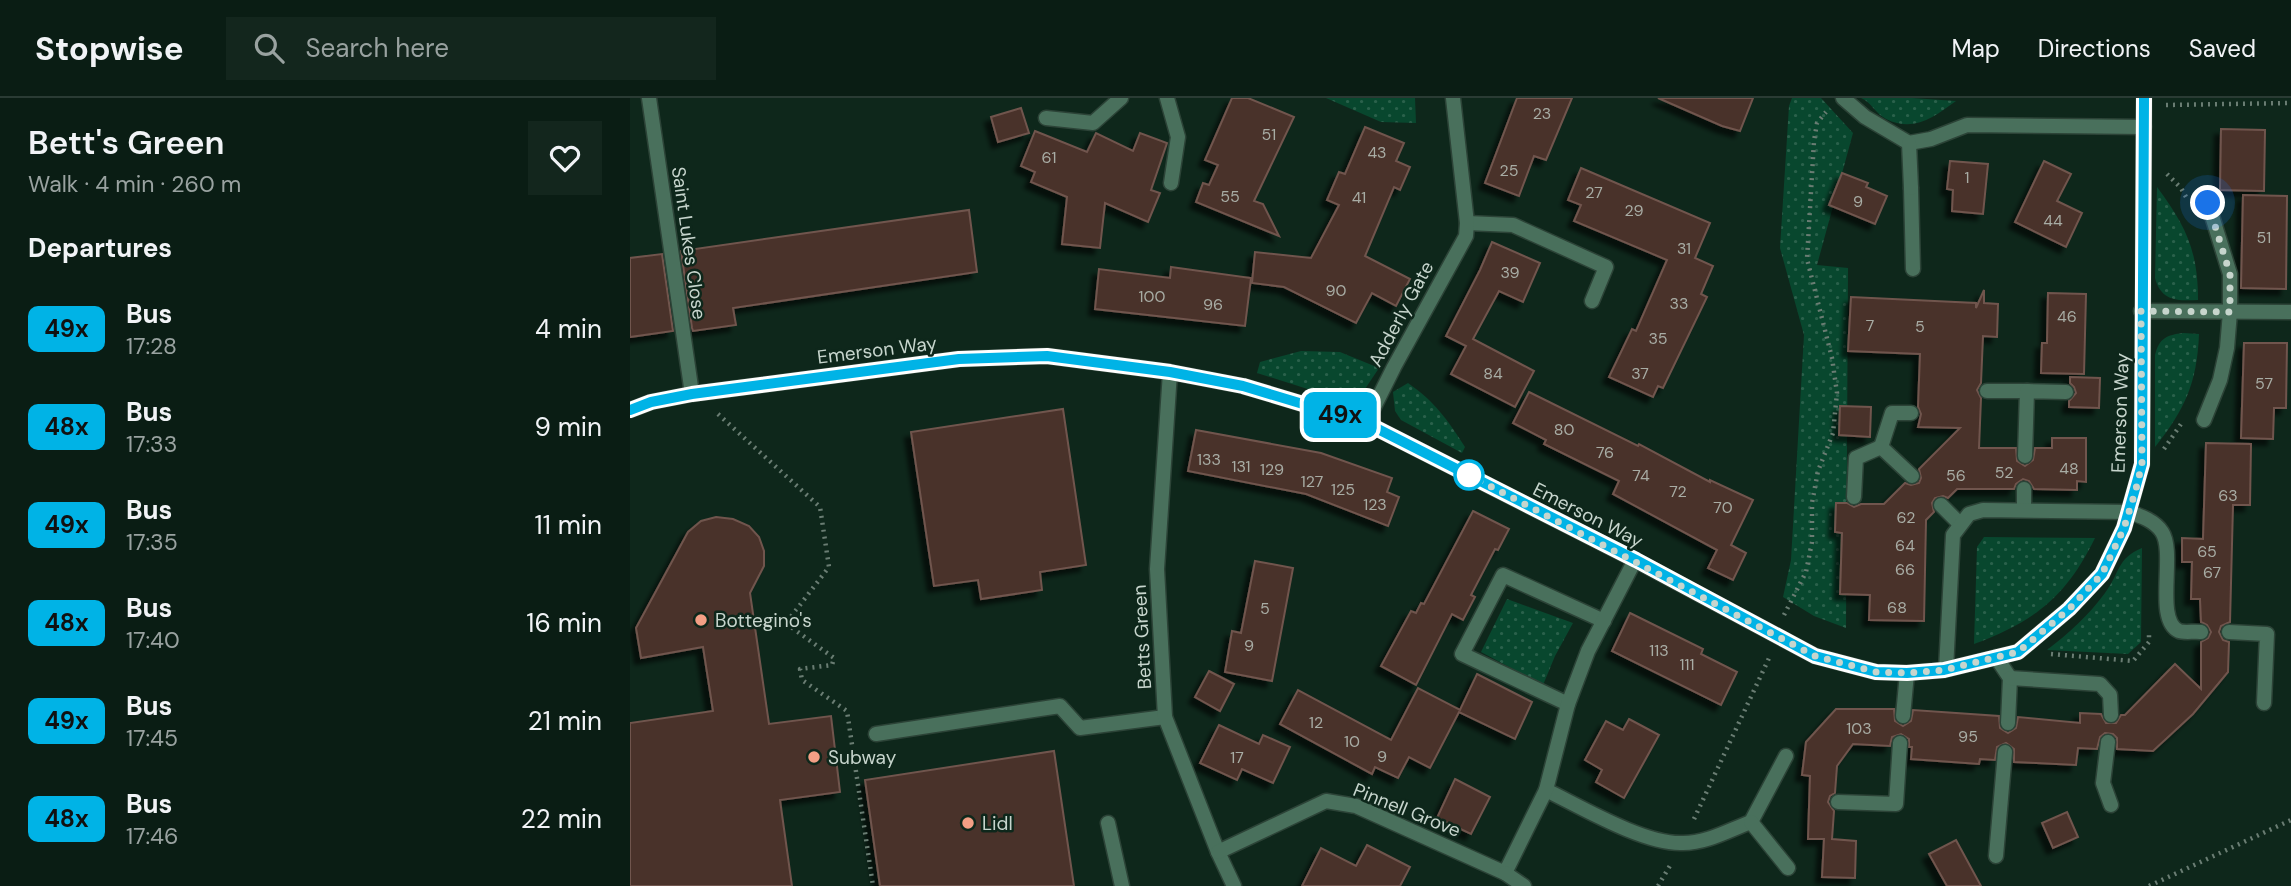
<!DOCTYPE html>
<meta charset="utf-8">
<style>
body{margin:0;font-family:"DM Sans",sans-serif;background:#13261d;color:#f1f3f6;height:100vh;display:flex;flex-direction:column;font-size:26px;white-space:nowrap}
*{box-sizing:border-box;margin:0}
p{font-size:23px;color:#99a2a0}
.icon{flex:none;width:38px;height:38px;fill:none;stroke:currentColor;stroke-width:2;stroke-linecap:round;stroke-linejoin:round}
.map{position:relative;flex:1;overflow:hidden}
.details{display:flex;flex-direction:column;background:#0a1d14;width:630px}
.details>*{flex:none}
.badge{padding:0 14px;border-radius:10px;font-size:24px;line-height:46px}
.you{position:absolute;width:35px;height:35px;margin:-18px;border:5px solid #fff;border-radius:50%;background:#1a73e8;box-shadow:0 0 0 10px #1a73e833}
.map>.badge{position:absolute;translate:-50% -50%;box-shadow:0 0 0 4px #fff}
h2{padding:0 28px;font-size:26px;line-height:63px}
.round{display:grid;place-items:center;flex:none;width:74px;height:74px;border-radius:0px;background:#13261d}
.head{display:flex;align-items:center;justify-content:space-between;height:119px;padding:0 28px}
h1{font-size:33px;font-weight:600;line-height:52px}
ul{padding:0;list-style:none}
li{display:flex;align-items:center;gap:21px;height:98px;padding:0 28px}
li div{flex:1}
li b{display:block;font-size:26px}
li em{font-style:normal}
li .badge{min-width:77px;font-weight:700;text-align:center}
header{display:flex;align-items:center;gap:42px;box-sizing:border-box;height:98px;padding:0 35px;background:#0a1d14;border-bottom:2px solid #2a3b34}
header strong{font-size:33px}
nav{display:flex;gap:38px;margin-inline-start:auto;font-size:24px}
.search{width:490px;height:63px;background:#13261d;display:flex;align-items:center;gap:18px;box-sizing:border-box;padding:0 24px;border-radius:0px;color:#99a2a0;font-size:26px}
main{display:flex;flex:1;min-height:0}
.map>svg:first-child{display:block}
.green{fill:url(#green-dots)}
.building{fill:#4a312a;stroke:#70554d;stroke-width:2;filter:url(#shadow)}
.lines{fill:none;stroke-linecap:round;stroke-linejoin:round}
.lane-casing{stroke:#2c4337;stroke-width:17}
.street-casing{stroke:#2c4337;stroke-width:17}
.path{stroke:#6a7d73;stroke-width:4.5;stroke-dasharray:2 5;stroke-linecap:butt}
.lane{stroke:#49705c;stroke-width:14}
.street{stroke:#49705c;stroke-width:14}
.line-casing{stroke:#fff;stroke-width:16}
.line{stroke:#00b3e6;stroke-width:10}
.walk{stroke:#c7d5cd;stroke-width:7;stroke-dasharray:0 12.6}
.stop-dot{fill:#fff;stroke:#00b3e6;stroke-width:3.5}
.poi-dot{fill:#f39f85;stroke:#0e271b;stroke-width:2.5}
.labels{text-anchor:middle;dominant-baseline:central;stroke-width:5;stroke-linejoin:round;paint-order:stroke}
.number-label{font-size:16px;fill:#a8aca4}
.street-label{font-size:19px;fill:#c7d5cd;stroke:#0e271b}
.poi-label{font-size:19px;fill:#c7d5cd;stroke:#0e271b;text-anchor:start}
</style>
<header>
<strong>Stopwise</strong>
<div class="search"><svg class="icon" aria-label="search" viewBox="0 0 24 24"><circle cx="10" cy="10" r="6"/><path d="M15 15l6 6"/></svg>Search here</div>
<nav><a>Map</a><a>Directions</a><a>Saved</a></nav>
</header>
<main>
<section class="details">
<div class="head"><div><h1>Bett's Green</h1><p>Walk · 4 min · 260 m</p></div><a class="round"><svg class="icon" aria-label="heart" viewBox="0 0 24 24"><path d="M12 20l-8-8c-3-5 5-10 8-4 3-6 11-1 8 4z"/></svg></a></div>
<h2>Departures</h2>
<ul>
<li><span class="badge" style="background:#00b3e6;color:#111">49x</span><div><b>Bus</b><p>17:28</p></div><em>4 min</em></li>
<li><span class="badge" style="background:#00b3e6;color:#111">48x</span><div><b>Bus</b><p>17:33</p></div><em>9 min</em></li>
<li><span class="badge" style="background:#00b3e6;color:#111">49x</span><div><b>Bus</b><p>17:35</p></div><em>11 min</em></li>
<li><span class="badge" style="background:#00b3e6;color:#111">48x</span><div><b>Bus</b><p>17:40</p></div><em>16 min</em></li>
<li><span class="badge" style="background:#00b3e6;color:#111">49x</span><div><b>Bus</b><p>17:45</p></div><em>21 min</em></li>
<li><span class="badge" style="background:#00b3e6;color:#111">48x</span><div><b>Bus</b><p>17:46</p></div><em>22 min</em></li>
</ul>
</section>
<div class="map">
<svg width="1661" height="788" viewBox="0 0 1661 788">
<defs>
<pattern id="green-dots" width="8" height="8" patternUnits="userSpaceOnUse" patternTransform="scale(1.75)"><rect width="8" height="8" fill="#08472e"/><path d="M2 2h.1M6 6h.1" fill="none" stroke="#2a614b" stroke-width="1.8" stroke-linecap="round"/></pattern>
<filter id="shadow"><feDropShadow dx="-6" dy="6" stdDeviation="2" flood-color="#0009"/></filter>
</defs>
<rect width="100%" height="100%" fill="#0e271b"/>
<g class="green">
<path d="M696,0H785L786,25L751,24Z"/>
<path d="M1162,0H1191L1223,35L1187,167L1218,170L1216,530L1184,518L1153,499L1161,462L1174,237L1150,150L1159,8Z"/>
<path d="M1231,0H1282L1326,3C1304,19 1284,35 1256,21C1246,16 1241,4 1231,0Z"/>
<path d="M1527,89C1556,128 1568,153 1568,202C1547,203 1531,203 1525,180Z"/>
<path d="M1553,235L1569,236C1567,285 1555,311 1525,349V257C1529,240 1537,237 1553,235Z"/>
<path d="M671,253L710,254L749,270L731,297L709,301L627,275L630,264Z"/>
<path d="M778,285C806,305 816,320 835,349L832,355L771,322L765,313L763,294Z"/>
<path d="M1354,439L1465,440C1436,499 1405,523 1344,546L1347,449Z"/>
<path d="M1512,450L1511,544L1498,556L1417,552C1438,536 1459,517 1475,495C1490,475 1487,460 1512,450Z"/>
<path d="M877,501L943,525L925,558L913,587L851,554Z"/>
</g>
<g class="building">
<path d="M602,0H618L664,19L624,103L633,106L649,138L566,104L573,85L579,87L588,67L575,62Z"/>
<path d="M887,0H942L916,62L904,58L889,98L855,85Z"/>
<path d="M1028,0H1123L1110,33L1092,28Z"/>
<path d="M391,10L399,35L368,44L361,19Z"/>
<path d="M735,29L774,45L766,63L780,69L770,92L764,89L735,158L780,181L766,208L742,195L726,225L654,189L622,185L625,154L681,160L709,107L697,102L709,74L715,76Z"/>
<path d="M1591,31L1635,32L1634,93L1590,92Z"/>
<path d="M405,33L457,54L466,35L503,53L510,35L537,45L521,92L530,95L518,124L475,105L470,150L432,146L437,99L401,84L405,74L391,68Z"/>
<path d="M1320,63L1358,66L1353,116L1322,113L1323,92L1317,91Z"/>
<path d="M1414,63L1441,76L1427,103L1452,115L1436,149L1385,124Z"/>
<path d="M951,70L1080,125L1065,160L1083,168L1071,196L1077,199L1033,290L1028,288L1023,299L979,279L1002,231L1006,233L1037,162L944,123L951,107L938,102Z"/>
<path d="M1212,75L1238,85L1236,89L1257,98L1245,126L1199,107Z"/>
<path d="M1613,97L1657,98L1656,191L1611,190Z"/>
<path d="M339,112L347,174L103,210L106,227L63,233L62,230L51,153Z"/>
<path d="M862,144L910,165L893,204L869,193L843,241L904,273L885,309L821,276L836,248L816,238L850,172Z"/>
<path d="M32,156L43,233L0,239V160Z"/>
<path d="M541,169L621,180L615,228L465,211L469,171L540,180Z"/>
<path d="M1354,192V205L1368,206L1367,239L1353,238L1351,285L1347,292L1351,300L1349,350H1386L1387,363L1395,368L1403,362L1405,350H1422V340H1456V384L1447,383V392L1404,391L1399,383L1393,381L1386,386L1384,391H1327L1318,400L1313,398L1305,400L1302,405L1304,414L1296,422L1294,523L1239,522L1240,497L1210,496L1212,435L1205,434L1206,405H1217L1224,409L1231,406H1254L1275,385L1281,387L1289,385L1291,380L1289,371L1330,330L1288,329L1291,316L1288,309L1290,256L1218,253L1221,199L1346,205V210Z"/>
<path d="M1418,195L1456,196L1454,276L1411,275L1412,245H1417Z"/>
<path d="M1614,245H1657L1656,310H1644L1643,341L1611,340Z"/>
<path d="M1440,279L1470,280L1469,310L1439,309V303L1446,295L1444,289L1440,285Z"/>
<path d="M899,294L1008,348L1009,346L1080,384V382L1123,402L1101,447L1116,455L1103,482L1078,470L1087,452L983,396L989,383L914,346L916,342L883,325Z"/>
<path d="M1210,308L1241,309L1240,339L1209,337Z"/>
<path d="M433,311L456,467L410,474L412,492L351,501L348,482L304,488L281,334Z"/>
<path d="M566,332L691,355L762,380L757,394L769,399L758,428L676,396L558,373Z"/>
<path d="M1576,345L1621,346L1620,407H1603L1600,524L1591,528L1589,534L1593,542L1599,544L1598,574L1563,616L1523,653L1487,651V640L1483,636L1475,635L1470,639L1467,651L1448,650L1446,667L1384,664V651L1376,645L1367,649L1365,662L1350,661L1349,666L1281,661L1282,649H1279V641L1271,636L1262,639L1260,648L1223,646L1207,668L1205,695L1200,698L1198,704L1204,713L1202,741L1226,743L1225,780L1192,779L1194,741H1178L1180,678L1172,677L1176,644L1206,611H1264L1265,623L1273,628L1281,623L1283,612L1369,618L1370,630L1378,635L1386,630L1388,619L1450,625V615L1471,616L1476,625H1486L1491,617H1495L1545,566L1571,591V544L1578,540L1581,534L1577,527L1571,524L1570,501H1561L1562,464H1552V440L1573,441Z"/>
<path d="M843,413L879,431L868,452L865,451L841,497L845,499L833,522L822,516L786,587L751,568L781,513L786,515L791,505L794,506Z"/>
<path d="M86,419L103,421L119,428L129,439L134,453V468L120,495L139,626L201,618L210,694L150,702L162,788H0V625L83,613L73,549L11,560L6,530L58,434L71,423Z"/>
<path d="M625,463L663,470L642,583L595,574L602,533L611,535Z"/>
<path d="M1000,515L1073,551L1071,556L1107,574L1091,607L982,553Z"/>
<path d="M579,573L604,586L590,613L565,599Z"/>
<path d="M847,576L902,604L885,641L829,614L800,670L779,659L768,680L745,669L742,676L650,626L668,592L761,642L788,590L830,612Z"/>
<path d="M999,621L1029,637L994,700L966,684L972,672L955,662L976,623L993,632Z"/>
<path d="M589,627L629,646L633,637L660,649L643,685L612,671L607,682L570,665Z"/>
<path d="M424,653L444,788H250L235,682Z"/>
<path d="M825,681L860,699L841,736L807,720Z"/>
<path d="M1437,714L1448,739L1423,750L1412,725Z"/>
<path d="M1326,742L1351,788H1317L1299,756Z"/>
<path d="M737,747L780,769L770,788H672L691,750L726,768Z"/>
</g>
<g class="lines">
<g class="lane-casing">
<g id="lane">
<path d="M537,0L548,39L541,85"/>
<path d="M416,20L463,25L491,0"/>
<path d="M1281,90L1283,171"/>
<path d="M1357,293H1397"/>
<path d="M1574,322L1590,282L1597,250L1600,214V176L1578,105"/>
<path d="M1251,349L1262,315H1281"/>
<path d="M1395,358L1397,293L1436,294"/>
<path d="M1224,399L1226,360L1251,349L1282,378"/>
<path d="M1311,407L1330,426"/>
<path d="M1394,412V391"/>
<path d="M1599,534L1637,536L1634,605"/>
<path d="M1366,559L1380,580L1378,625"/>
<path d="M1316,571L1323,437L1339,416L1353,412L1499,414C1511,418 1525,423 1532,434C1546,455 1524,522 1549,533C1554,535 1565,533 1571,534"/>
<path d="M1380,580L1470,586L1480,597L1481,617"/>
<path d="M938,606L832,556L873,477L974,523"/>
<path d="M1273,618L1277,575"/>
<path d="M246,636L430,608L450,630L535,619"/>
<path d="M1478,644L1473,685L1481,707"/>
<path d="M1208,704L1266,706L1270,645"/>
<path d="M478,725L492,788"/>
<path d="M1366,758L1375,654"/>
</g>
</g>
<g class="street-casing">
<g id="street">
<path d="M19,0L62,296"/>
<path d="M1213,0L1235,19L1279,45L1301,41L1337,27L1514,29"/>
<path d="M1279,45L1281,90"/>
<path d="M837,125L883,127L976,169L962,203"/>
<path d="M1511,213L1661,214"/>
<path d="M540,274L527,471L535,619L588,754L604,788"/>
<path d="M0,312L21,304L62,296L329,261L417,258L540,274L613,288L736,325L1005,462L1185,558L1246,574L1277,575L1314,572L1388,554L1439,511L1472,476L1494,430L1512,366L1514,0"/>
<path d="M736,325L764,269L836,138L837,125L823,0"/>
<path d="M916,692C951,709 1015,747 1053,745C1077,745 1099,732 1121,724L1156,658"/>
<path d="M1121,724L1158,770"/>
<path d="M588,754L696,703L726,708L875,775L916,692L938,606L958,553L1005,462"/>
<path d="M875,775L894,788"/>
</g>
</g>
<g class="path">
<path d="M1536,7L1661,5"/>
<path d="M1537,76L1551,90L1556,99"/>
<path d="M88,316L190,409L199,469L160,520L161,529L204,560L202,567L170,571L172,582L217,613L243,788"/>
<path d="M1534,351L1553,323"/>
<path d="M1154,517L1176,474L1182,444V405L1188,373L1203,335L1207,295L1202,260L1177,161L1184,43L1187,25L1196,14"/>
<path d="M1421,556L1503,563L1519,544V534"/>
<path d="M1064,721L1140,558"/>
<path d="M1028,788L1041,766"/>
<path d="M1519,788L1661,722"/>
</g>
<use href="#lane" class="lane"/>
<use href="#street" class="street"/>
</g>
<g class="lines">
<g class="line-casing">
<path id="line" d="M0,312L21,304L62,296L329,261L417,258L540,274L613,288L736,325L1006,462L1185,558L1246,574L1277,575L1314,572L1388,554L1439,511L1472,476L1494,430L1512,366L1514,0"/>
</g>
<use href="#line" class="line"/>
<path class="walk" d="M839,377L1185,558L1246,574L1277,575L1314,572L1388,554L1439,511L1472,476L1494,430L1506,391L1512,366L1511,213L1600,214V176L1578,105"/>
</g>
<circle class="stop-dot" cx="839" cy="377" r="14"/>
<g class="poi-dot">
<circle cx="71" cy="522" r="7"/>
<circle cx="184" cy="659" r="7"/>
<circle cx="338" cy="725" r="7"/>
</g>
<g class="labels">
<g class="number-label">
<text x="912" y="15">23</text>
<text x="639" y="36">51</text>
<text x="747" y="54">43</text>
<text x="419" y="59">61</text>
<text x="879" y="72">25</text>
<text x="1337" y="79">1</text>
<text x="964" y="94">27</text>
<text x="600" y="98">55</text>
<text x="729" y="99">41</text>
<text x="1228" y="103">9</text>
<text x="1004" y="112">29</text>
<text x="1423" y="122">44</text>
<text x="1634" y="139">51</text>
<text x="1054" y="150">31</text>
<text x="880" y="174">39</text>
<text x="706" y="192">90</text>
<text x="522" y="198">100</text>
<text x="1049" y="205">33</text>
<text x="583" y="206">96</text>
<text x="1437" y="218">46</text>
<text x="1240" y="227">7</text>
<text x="1290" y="228">5</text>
<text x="1028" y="240">35</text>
<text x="863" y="275">84</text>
<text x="1010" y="275">37</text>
<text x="1634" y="285">57</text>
<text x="934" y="331">80</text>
<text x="975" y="354">76</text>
<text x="579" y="361">133</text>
<text x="611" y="368">131</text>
<text x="1439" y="370">48</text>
<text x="642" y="371">129</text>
<text x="1374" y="374">52</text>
<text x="1011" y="377">74</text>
<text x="1326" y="377">56</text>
<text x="682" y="383">127</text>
<text x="713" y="391">125</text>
<text x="1048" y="393">72</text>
<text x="1598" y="397">63</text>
<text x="745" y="406">123</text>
<text x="1093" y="409">70</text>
<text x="1276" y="419">62</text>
<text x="1275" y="447">64</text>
<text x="1577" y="453">65</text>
<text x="1275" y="471">66</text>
<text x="1582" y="474">67</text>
<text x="1267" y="509">68</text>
<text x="635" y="510">5</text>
<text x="619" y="547">9</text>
<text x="1029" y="552">113</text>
<text x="1057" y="566">111</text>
<text x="686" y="624">12</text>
<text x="1229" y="630">103</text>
<text x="1338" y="638">95</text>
<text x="722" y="643">10</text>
<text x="752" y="658">9</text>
<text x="607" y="659">17</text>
</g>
<g class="street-label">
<text transform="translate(59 145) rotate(82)">Saint Lukes Close</text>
<text transform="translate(771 216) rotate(-62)">Adderly Gate</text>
<text transform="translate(247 252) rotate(-7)">Emerson Way</text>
<text transform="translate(1490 315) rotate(-88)">Emerson Way</text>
<text transform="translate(958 417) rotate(27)">Emerson Way</text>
<text transform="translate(512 539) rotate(-93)">Betts Green</text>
<text transform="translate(777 712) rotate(22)">Pinnell Grove</text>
</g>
<g class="poi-label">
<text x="85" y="522">Bottegino's</text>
<text x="198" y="659">Subway</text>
<text x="352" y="725">Lidl</text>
</g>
</g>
</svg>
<div class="you" style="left:1578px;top:105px"></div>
<b class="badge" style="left:710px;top:317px;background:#00b3e6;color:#111">49x</b>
</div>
</main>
